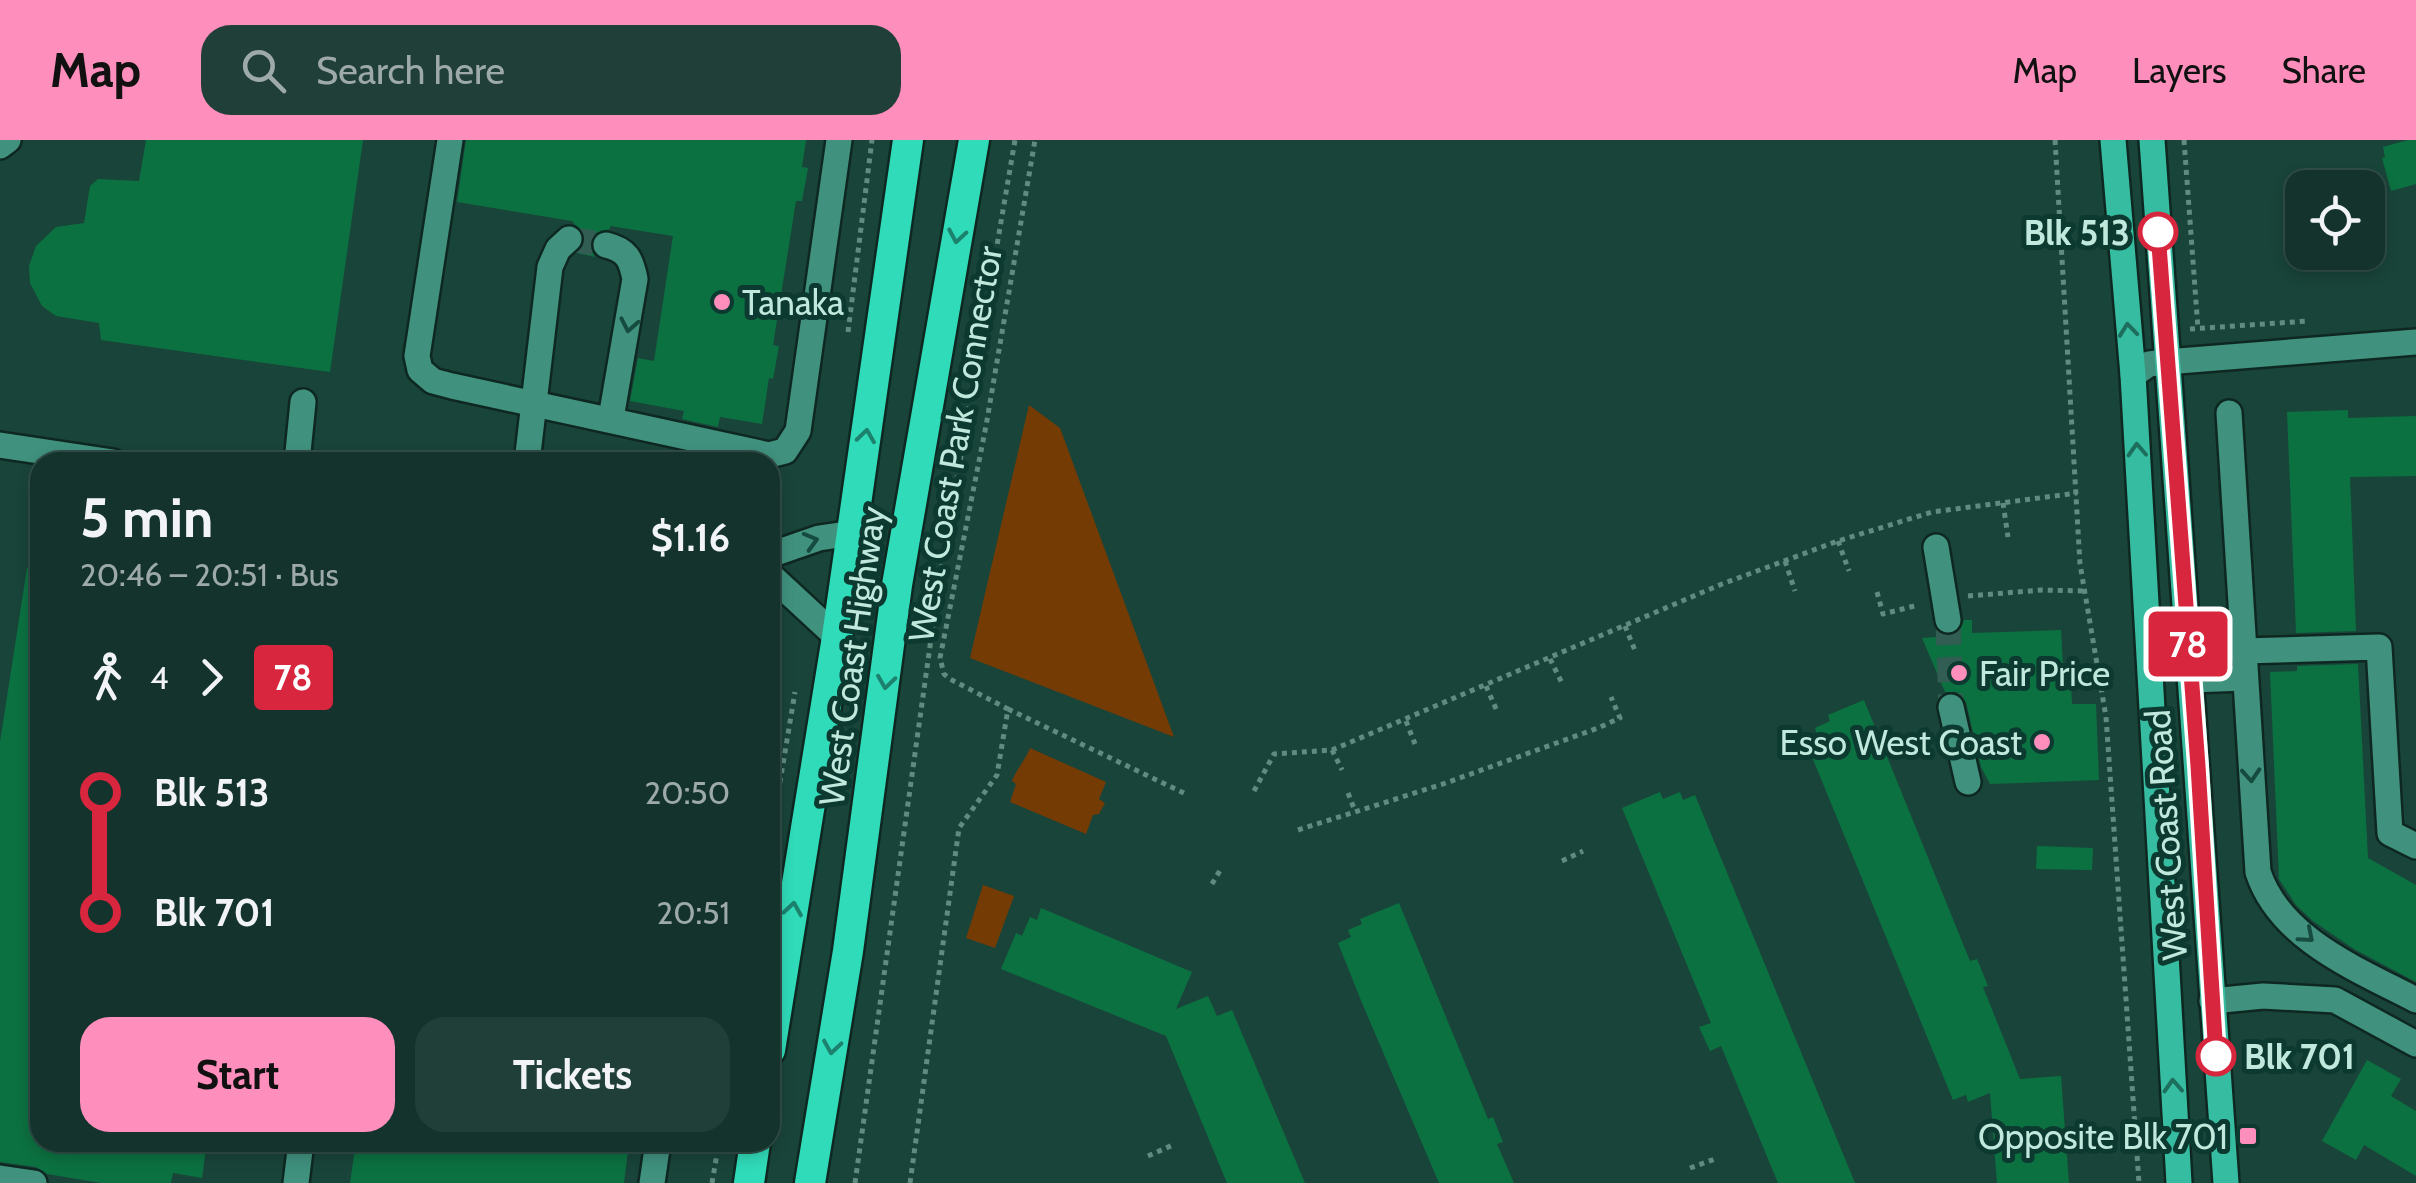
<!DOCTYPE html>
<meta charset="utf-8">
<style>
body{margin:0;font-family:Cabin,sans-serif;background:#203f38;color:#f1f3f6;height:100vh;display:flex;flex-direction:column;font-size:38px;white-space:nowrap}
*{box-sizing:border-box;margin:0}
p{font-size:32px;color:#9daaa9}
.icon{flex:none;width:55px;height:55px;fill:none;stroke:currentColor;stroke-width:2;stroke-linecap:round;stroke-linejoin:round}
.map{position:relative;flex:1;overflow:hidden}
.details{position:absolute;left:30px;top:312px;width:750px;height:700px;display:flex;flex-direction:column;background:#13332c;border-radius:30px;box-shadow:0 5px 15px #0003,0 0 0 2px #324e48}
.details>*{flex:none}
.badge{padding:0 20px;border-radius:8px;font-size:35px;line-height:65px}
.buttons{position:absolute;left:2285px;top:30px;display:grid;gap:20px}
.buttons a{display:grid;place-items:center;width:100px;height:100px;border-radius:20px;background:#13332c;box-shadow:0 5px 15px #0003,0 0 0 2px #324e48;font-size:50px}
.map>.badge{position:absolute;translate:-50% -50%;box-shadow:0 0 0 5px #fff}
.legs{display:flex;align-items:center;gap:15px;height:110px;padding:0 50px;font-size:32px}
.legs p{margin-inline-start:auto}
.overview{display:flex;align-items:center;justify-content:space-between;height:170px;padding:0 50px}
h1{font-size:55px;font-weight:800;line-height:75px}
.button{display:flex;gap:20px;margin-top:auto;padding:20px 50px}
.button a{flex:1;height:115px;border-radius:30px;background:#fe8ebb;color:#111;font-size:40px;font-weight:800;line-height:115px;text-align:center}
.button a+a{background:#203f38;color:#f1f3f6}
ul{padding:0 50px;list-style:none}
li{display:flex;align-items:center;gap:35px;height:120px;font-size:38px}
li i{display:grid;place-items:center;width:15px;height:100%;margin:0 12px;background:currentColor}
li i::after{content:'';width:25px;height:25px;margin:-12px;border:8px solid;border-radius:50%;background:#13332c}
li p{margin-inline-start:auto}
li:first-child i{background:linear-gradient(#0000 50%,currentColor 0)}
li:last-child i{background:linear-gradient(currentColor 50%,#0000 0)}
header{display:flex;align-items:center;gap:60px;box-sizing:border-box;height:140px;padding:0 50px;background:#fe8ebb;color:#111}
header strong{font-size:48px}
nav{display:flex;gap:55px;margin-inline-start:auto;font-size:35px}
.search{width:700px;height:90px;background:#203f38;display:flex;align-items:center;gap:25px;box-sizing:border-box;padding:0 35px;border-radius:30px;color:#9daaa9;font-size:38px}
.map>svg:first-child{display:block}
.green{fill:#743b04}
.building{fill:#0c7141}
.lines{fill:none;stroke-linecap:round;stroke-linejoin:round}
.minor-tunnel{stroke:#325d52;stroke-width:25;stroke-dasharray:25 12;stroke-linecap:butt}
.minor-casing{stroke:#0e2821;stroke-width:30}
.major-casing{stroke:#0e2821;stroke-width:30}
.highway-casing{stroke:#0e2821;stroke-width:35}
.path{stroke:#628b80;stroke-width:5;stroke-dasharray:5 5;stroke-linecap:butt}
.minor{stroke:#40917e;stroke-width:25}
.major{stroke:#36bda1;stroke-width:25}
.highway{stroke:#30dbb9;stroke-width:30}
.oneway{stroke:#1c826e}
.oneway2{stroke:#164b40}
.oneway3{stroke:#1d6e5d}
.line-1-casing{stroke:#fff;stroke-width:22}
.line-1{stroke:#d7263d;stroke-width:15}
.stop-1-dot{fill:#fff;stroke:#d7263d;stroke-width:5}
.poi-dot{fill:#fe8ebb;stroke:#0c3930;stroke-width:4}
.labels{text-anchor:middle;dominant-baseline:central;stroke-width:10;stroke-linejoin:round;paint-order:stroke}
.stop-label{font-size:35px;font-weight:bold;fill:#c1e8dc;stroke:#0c3930;text-anchor:end}
.poi-label{font-size:35px;fill:#c1e8dc;stroke:#0c3930;text-anchor:start}
.street-label{font-size:35px;fill:#c1e8dc;stroke:#0c3930}
</style>
<header>
<strong>Map</strong>
<div class="search"><svg class="icon" aria-label="search" viewBox="0 0 24 24"><circle cx="10" cy="10" r="6"/><path d="M15 15l6 6"/></svg>Search here</div>
<nav><a>Map</a><a>Layers</a><a>Share</a></nav>
</header>
<div class="map">
<svg width="2416" height="1043" viewBox="0 0 2416 1043">
<rect width="100%" height="100%" fill="#19443a"/>
<g class="green">
<path d="M1029,265L1060,288L1174,597L970,518Z"/>
<path d="M1030,608L1106,642L1099,659L1105,663L1099,674L1093,675L1086,694L1010,662L1016,644L1012,641C1017,628 1025,621 1030,608Z"/>
<path d="M983,745L1014,756L995,808L966,798Z"/>
</g>
<g class="building">
<path d="M146,0H363L330,232L101,200L99,183L56,176L42,166L30,143L29,126L36,106L56,87L84,83L90,46L98,39L139,41Z"/>
<path d="M466,0H806L802,27L808,28L802,61H796L773,205L779,206L773,239L769,238L762,284L720,277L718,287L682,279L684,271L630,261L638,218L654,221L673,96L610,86V89L596,93L591,100L590,108L595,117L577,113L584,105L585,97L572,81L457,62Z"/>
<path d="M2408,0H2416V44L2391,51L2382,18L2385,17L2383,7Z"/>
<path d="M2348,270V278L2416,276V336L2350,337L2356,491L2296,493L2287,272Z"/>
<path d="M27,428L40,429V1002H207L202,1038L173,1033L171,1043H101L47,1034L36,1027L0,1022V602Z"/>
<path d="M1964,480H1972V493L2061,490L2063,526H2070L2072,564H2096L2099,640L1990,644L1981,627L1966,562L1957,552H1945L1922,498L1952,496L1959,492Z"/>
<path d="M2358,524L2368,718L2416,745V842L2354,809L2313,781L2296,765L2279,739L2270,532L2297,531V526Z"/>
<path d="M1864,560L1970,821L1977,819L1988,846L1983,847L2020,939L2061,936L2069,1043H1997L1990,953L1968,962L1966,955L1953,960L1805,600L1817,595L1815,588L1830,581L1828,575Z"/>
<path d="M1660,652L1663,659L1680,652L1683,660L1695,655L1855,1043H1778L1721,906L1710,911L1699,887L1711,883L1622,668Z"/>
<path d="M2037,706L2093,708L2092,730L2036,729Z"/>
<path d="M1399,763L1488,979L1493,977L1503,1002L1497,1004L1514,1043H1439L1362,863L1338,803L1351,797L1348,790L1362,784L1360,779Z"/>
<path d="M1041,768L1192,832L1176,869L1208,856L1217,876L1232,870L1305,1043H1227L1166,896L1001,829L1016,793L1022,796L1030,777L1037,780Z"/>
<path d="M2367,920L2401,939L2391,956L2416,971V1036L2364,1005L2356,1020L2322,1001Z"/>
<path d="M356,1002H629L624,1043H350Z"/>
</g>
<g class="lines">
<g class="minor-tunnel">
<path d="M569,99L606,105"/>
<path d="M1948,480L1951,567"/>
</g>
<g class="minor-casing">
<g id="minor">
<path d="M450,0L417,216L420,230L433,241L452,246L769,315L785,311L798,291L839,0"/>
<path d="M0,6L8,0"/>
<path d="M606,105C627,110 631,119 635,139L611,278"/>
<path d="M2133,235L2149,224L2166,222L2416,202"/>
<path d="M2229,273L2258,732C2280,799 2357,829 2416,860"/>
<path d="M0,305L113,322"/>
<path d="M297,322L303,262"/>
<path d="M527,322L550,127L558,109L569,99"/>
<path d="M1936,407L1948,480"/>
<path d="M770,415L819,398L853,393"/>
<path d="M770,435L837,497"/>
<path d="M2242,511L2379,507L2390,693L2416,706"/>
<path d="M2191,540L2244,538"/>
<path d="M1951,567L1968,642"/>
<path d="M2212,861L2263,856L2335,860L2416,904"/>
<path d="M0,1038L34,1043"/>
<path d="M296,1043L301,1002"/>
<path d="M652,1043L658,1002"/>
</g>
</g>
<g class="major-casing">
<g id="major">
<path d="M2113,0L2133,235L2179,1043"/>
<path d="M2152,0L2226,1043"/>
</g>
</g>
<g class="highway-casing">
<g id="highway">
<path d="M770,910L837,497L908,0"/>
<path d="M749,1043L755,1002"/>
<path d="M810,1043L848,811L897,445L974,0"/>
</g>
</g>
<g class="path">
<path d="M2055,0L2080,424L2106,577L2139,1043"/>
<path d="M2184,0L2198,189"/>
<path d="M2190,189L2308,181"/>
<path d="M848,192L872,0"/>
<path d="M2003,363L2008,397"/>
<path d="M1838,401L1849,431"/>
<path d="M1785,421L1795,451"/>
<path d="M1877,452L1883,474L1918,465"/>
<path d="M1968,456L2042,450L2084,451"/>
<path d="M1625,486L1636,513"/>
<path d="M1550,519L1562,543"/>
<path d="M1486,546L1497,571"/>
<path d="M1008,569L1188,655"/>
<path d="M1406,581L1415,604"/>
<path d="M1332,610L1342,630"/>
<path d="M1254,651L1274,614L1332,610L1722,444L1838,401L1932,372L2077,353"/>
<path d="M1348,653L1355,671"/>
<path d="M1298,690L1443,644L1598,588L1620,578L1611,557"/>
<path d="M770,702L795,552"/>
<path d="M1562,721L1583,711"/>
<path d="M1212,744L1222,727"/>
<path d="M1148,1016L1175,1004"/>
<path d="M1690,1028L1715,1019"/>
<path d="M712,1043L719,1002"/>
<path d="M855,1043L937,456L1015,0"/>
<path d="M910,1043L959,688L997,635L1008,569L950,539L944,534L940,518L986,286L1035,0"/>
</g>
<use href="#minor" class="minor"/>
<use href="#major" class="major"/>
<use href="#highway" class="highway"/>
</g>
<defs><path id="oneway-chevron" d="M-2-3.5L2.5 0L-2 3.5" fill="none" stroke-width="1.6" stroke-linecap="round" stroke-linejoin="round" transform="scale(2.5)"/></defs>
<g class="oneway">
<use href="#oneway-chevron" transform="translate(957 96) rotate(100)"/>
<use href="#oneway-chevron" transform="translate(866 296) rotate(-82)"/>
<use href="#oneway-chevron" transform="translate(886 542) rotate(98)"/>
<use href="#oneway-chevron" transform="translate(793 769) rotate(-81)"/>
<use href="#oneway-chevron" transform="translate(832 907) rotate(99)"/>
</g>
<g class="oneway2">
<use href="#oneway-chevron" transform="translate(629 185) rotate(101)"/>
<use href="#oneway-chevron" transform="translate(811 401) rotate(-16)"/>
<use href="#oneway-chevron" transform="translate(2251 635) rotate(86)"/>
<use href="#oneway-chevron" transform="translate(2307 796) rotate(41)"/>
</g>
<g class="oneway3">
<use href="#oneway-chevron" transform="translate(2128 190) rotate(-96)"/>
<use href="#oneway-chevron" transform="translate(2137 310) rotate(-93)"/>
<use href="#oneway-chevron" transform="translate(2173 946) rotate(-93)"/>
</g>
<g class="lines">
<g class="line-1-casing">
<path id="line-1" d="M2158,92L2198,626L2216,916"/>
</g>
<use href="#line-1" class="line-1"/>
</g>
<g class="stop-1-dot">
<circle cx="2158" cy="92" r="18"/>
<circle cx="2216" cy="916" r="18"/>
</g>
<g class="poi-dot">
<circle cx="722" cy="162" r="10"/>
<circle cx="1959" cy="533" r="10"/>
<circle cx="2042" cy="602" r="10"/>
<rect x="2238" y="986" width="20" height="20" rx="5"/>
</g>
<g class="labels">
<g class="stop-label">
<text x="2130" y="92">Blk 513</text>
<text x="2244" y="916" text-anchor="start">Blk 701</text>
</g>
<g class="poi-label">
<text x="742" y="162">Tanaka</text>
<text x="1979" y="533">Fair Price</text>
<text x="2022" y="602" text-anchor="end">Esso West Coast</text>
<text x="2228" y="996" text-anchor="end">Opposite Blk 701</text>
</g>
<g class="street-label">
<text transform="translate(955 304) rotate(-80)">West Coast Park Connector</text>
<text transform="translate(852 516) rotate(-82)">West Coast Highway</text>
<text transform="translate(2166 695) rotate(-94)">West Coast Road</text>
</g>
</g>
</svg>
<div class="buttons">
<a><svg class="icon" aria-label="locate" viewBox="0 0 24 24"><circle cx="12" cy="12" r="6"/><path d="M12 2v4M12 18v4M2 12h4M18 12h4"/></svg></a>
</div>
<b class="badge" style="left:2188px;top:504px;background:#d7263d;color:#fff">78</b>
<section class="details">
<div class="overview"><div><h1>5 min</h1><p>20:46 – 20:51 · Bus</p></div><b>$1.16</b></div>
<div class="legs"><svg class="icon" aria-label="walk" viewBox="0 0 24 24"><circle cx="13" cy="4" r="2"/><path d="M13 8l-2 6 4 7M11 14l-3 7M7 12l3-4h3l4 4"/></svg>4<svg class="icon" aria-label="forward" viewBox="0 0 24 24"><path d="M9 5l7 7-7 7"/></svg><b class="badge" style="background:#d7263d;color:#fff">78</b></div>
<ul>
<li><i style="color:#d7263d"></i><b>Blk 513</b><p>20:50</p></li>
<li><i style="color:#d7263d"></i><b>Blk 701</b><p>20:51</p></li>
</ul>
<div class="button"><a>Start</a><a>Tickets</a></div>
</section>
</div>
